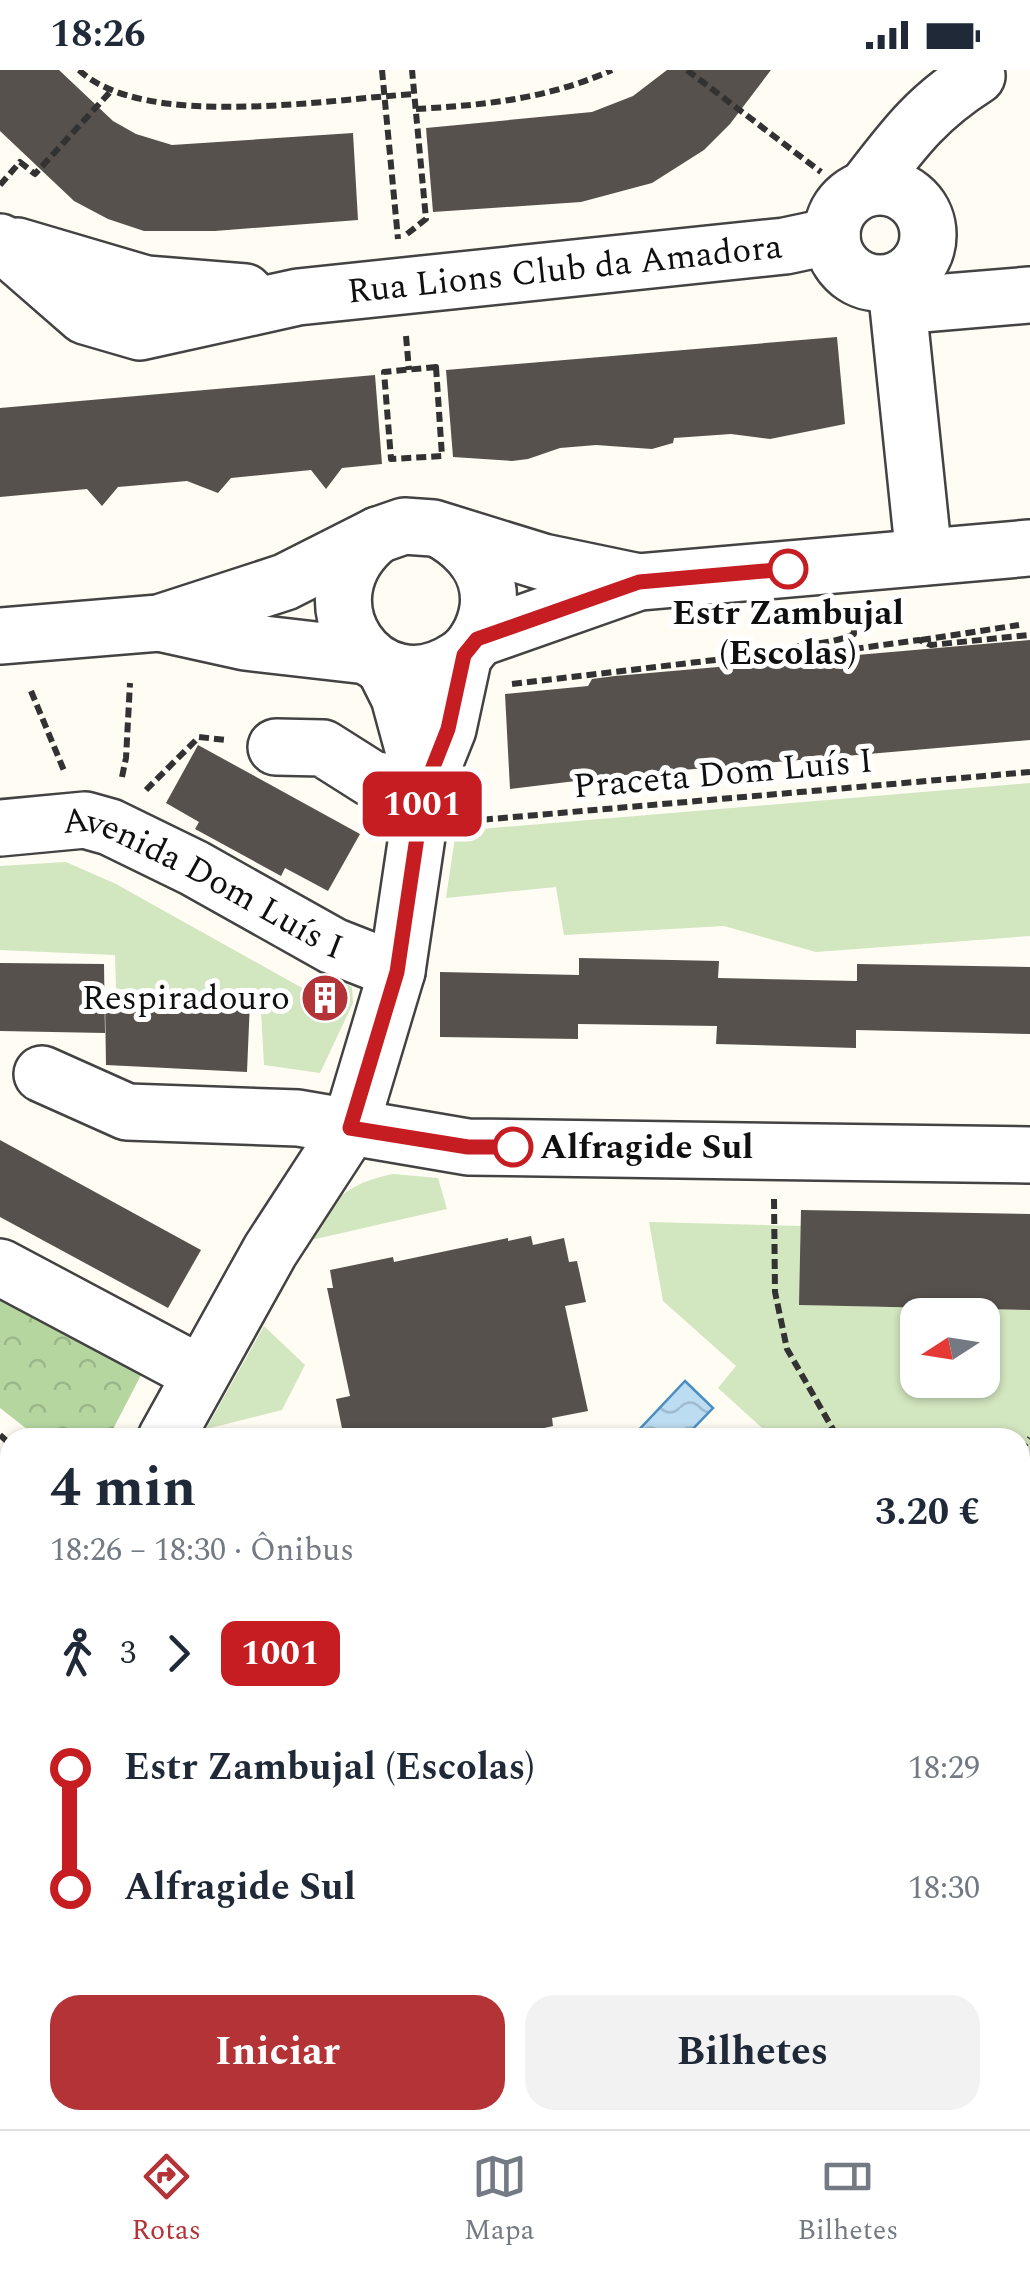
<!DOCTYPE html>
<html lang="pt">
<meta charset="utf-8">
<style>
body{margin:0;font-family:Spectral,serif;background:#f2f2f3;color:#1f2937;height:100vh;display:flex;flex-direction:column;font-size:38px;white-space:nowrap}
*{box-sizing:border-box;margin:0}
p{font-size:32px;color:#747a83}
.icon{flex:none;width:55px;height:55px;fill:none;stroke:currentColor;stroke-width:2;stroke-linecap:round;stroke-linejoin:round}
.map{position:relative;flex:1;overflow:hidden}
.panel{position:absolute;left:0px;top:1358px;width:1030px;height:702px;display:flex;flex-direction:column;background:#fff;border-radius:30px 30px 0 0;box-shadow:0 2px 8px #0004}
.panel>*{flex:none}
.badge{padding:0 20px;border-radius:15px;font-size:35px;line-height:65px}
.needle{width:65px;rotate:258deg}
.fabs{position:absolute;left:900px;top:1228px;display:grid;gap:20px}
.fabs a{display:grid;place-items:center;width:100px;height:100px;border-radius:20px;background:#fff;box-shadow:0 2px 8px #0004;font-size:50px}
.map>.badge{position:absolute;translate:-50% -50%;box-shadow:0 0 0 5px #fff}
.legs{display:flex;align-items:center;gap:15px;height:110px;padding:0 50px;font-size:32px}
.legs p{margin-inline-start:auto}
.headline{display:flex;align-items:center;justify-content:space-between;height:170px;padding:0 50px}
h1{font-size:55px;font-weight:700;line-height:75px}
.button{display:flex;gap:20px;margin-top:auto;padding:20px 50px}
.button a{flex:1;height:115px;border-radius:30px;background:#b43336;color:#fff;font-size:40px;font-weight:700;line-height:115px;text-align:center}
.button a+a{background:#f2f2f3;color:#1f2937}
ul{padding:0 50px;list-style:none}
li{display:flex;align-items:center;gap:35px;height:120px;font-size:38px}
li i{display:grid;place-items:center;width:15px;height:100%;margin:0 12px;background:currentColor}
li i::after{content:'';width:25px;height:25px;margin:-12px;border:8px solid;border-radius:50%;background:#fff}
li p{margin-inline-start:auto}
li:first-child i{background:linear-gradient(#0000 50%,currentColor 0)}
li:last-child i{background:linear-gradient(currentColor 50%,#0000 0)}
.status{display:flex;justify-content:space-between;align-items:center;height:70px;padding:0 50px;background:#fff;direction:ltr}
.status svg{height:28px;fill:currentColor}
.dock{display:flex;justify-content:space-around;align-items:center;height:140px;border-top:2px solid #e0e1e3;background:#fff;font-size:28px;color:#747a83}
.dock a{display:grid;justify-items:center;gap:5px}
.dock .current{color:#b43336}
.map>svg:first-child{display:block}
.grass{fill:#d2e6bf;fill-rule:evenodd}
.forest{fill:url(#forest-crowns)}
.park{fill:url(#park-crowns)}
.garden{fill:url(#garden-dots)}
.pitch{fill:#e3eed0}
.water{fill:url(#water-waves);stroke:#4a8ec2;stroke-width:2.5}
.building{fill:#57514d}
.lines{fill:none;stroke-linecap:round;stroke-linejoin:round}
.minor-casing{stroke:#434343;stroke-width:60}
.path{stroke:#323232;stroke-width:6;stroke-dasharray:10 5;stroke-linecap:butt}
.minor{stroke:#fff;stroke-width:55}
.line-1-casing{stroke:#fff;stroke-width:22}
.line-1{stroke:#c61d23;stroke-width:15}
.stop-1-dot{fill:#fff;stroke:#c61d23;stroke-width:5}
.labels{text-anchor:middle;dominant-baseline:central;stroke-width:10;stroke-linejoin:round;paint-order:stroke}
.street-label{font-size:35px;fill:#101010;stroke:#fff}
.stop-label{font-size:35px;font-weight:bold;fill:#101010;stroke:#fff}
.poi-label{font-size:35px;fill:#101010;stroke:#fff;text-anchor:end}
</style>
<div class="status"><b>18:26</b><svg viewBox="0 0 49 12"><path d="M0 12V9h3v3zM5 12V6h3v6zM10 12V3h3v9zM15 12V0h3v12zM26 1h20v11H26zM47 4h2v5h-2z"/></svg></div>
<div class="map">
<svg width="1030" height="2059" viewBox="0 0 1030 2059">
<defs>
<pattern id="forest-crowns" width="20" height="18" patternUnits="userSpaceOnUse" patternTransform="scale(2.5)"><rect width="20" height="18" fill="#b6d6a0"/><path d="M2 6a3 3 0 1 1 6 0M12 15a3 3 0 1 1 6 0" fill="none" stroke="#9bb789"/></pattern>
<pattern id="park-crowns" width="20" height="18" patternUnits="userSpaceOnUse" patternTransform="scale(2.5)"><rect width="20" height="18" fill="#d2e6bf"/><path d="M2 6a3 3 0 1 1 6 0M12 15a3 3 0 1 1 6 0" fill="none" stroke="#b3c4a3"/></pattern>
<pattern id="garden-dots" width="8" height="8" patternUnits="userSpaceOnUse" patternTransform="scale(2.5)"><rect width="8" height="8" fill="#d2e6bf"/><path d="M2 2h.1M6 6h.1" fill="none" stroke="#b3c4a3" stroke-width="1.8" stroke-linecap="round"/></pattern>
<pattern id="water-waves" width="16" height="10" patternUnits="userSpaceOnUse" patternTransform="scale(2.5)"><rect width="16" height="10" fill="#bcdcf1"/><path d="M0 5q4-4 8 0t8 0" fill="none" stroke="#a1bcce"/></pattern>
</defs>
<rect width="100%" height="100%" fill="#fefcf3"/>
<g class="grass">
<path d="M1030,713V866L816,882L724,856L564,865L556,817L446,828L456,761Z"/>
<path d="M66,792L116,814L304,919L321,902L352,917L353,933L320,1003L264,995L260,925L116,919L115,885L0,880V796Z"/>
<path d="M393,1104L438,1108L447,1139L311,1170C329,1129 349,1113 393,1104Z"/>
<path d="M649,1152L801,1156L800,1235L1030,1240V1502L1020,1504V1368L772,1367L718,1318L736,1296L663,1231ZM918,1245H982V1310H918Z"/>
<path d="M264,1256L305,1295L282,1340L206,1359Z"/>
</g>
<path class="forest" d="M0,1230L141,1305L109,1367H37L0,1338Z"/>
<path class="park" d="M0,2005L10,2010V2050H85L103,2059H0Z"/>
<path class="garden" d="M0,1422L10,1429V1480L0,1497Z"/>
<path class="pitch" d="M1030,1521V1663L1020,1665V1523Z"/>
<path class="water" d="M685,1311L713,1338L685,1367H643L637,1362Z"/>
<g class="building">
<path d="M0,0H59L113,51L136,64L172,75L353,63L358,150L215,161H144L108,149L74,131L0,61Z"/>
<path d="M667,0H771L730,54L704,80L652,113L581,132L433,142L426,58L592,42L633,26Z"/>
<path d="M837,267L845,354L770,369L731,364L674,368L673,373L652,379L596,375L560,378L528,389L512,391L453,387L446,300Z"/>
<path d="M375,305L382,394L342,398L326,419L311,400L231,408L218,423L187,411L118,417L102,436L87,419L0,427V338Z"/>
<path d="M1030,570V670L625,705L510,719L505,624L588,616L592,609L615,606Z"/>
<path d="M198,675L360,764L328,821L285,798L281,806L195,759L199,752L166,733Z"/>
<path d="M579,888L719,891L718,908L857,911V894L1030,897V964L856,960V978L716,974L717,956L578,954V969L440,967V902L579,905Z"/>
<path d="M0,893L104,894L105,963L0,961Z"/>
<path d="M105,930L250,931L247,1002L106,995Z"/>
<path d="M0,1070L201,1180L168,1238L0,1147Z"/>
<path d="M801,1140L1030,1144V1240L799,1235Z"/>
<path d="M531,1166L533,1175L564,1168L569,1192L577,1191L586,1232L565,1236L588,1341L552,1348L553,1356L540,1359L542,1368H344L336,1329L350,1326L327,1218H333L330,1200L393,1187L394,1192L508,1168V1171Z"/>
</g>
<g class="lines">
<g class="minor-casing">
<g id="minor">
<circle cx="880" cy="165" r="48"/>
<path d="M866,118C903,70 925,39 977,6"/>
<path id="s1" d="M0,172L85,246L140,262L298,227L785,176L832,166"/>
<path d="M17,176L146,214L245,222"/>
<path d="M891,213L898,236L924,487"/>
<path d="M898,236L1030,225"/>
<path d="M378,465C296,529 375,644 458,589C475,578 485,558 488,538C492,504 473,480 446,463"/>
<path d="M159,553L245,572L367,586"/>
<path d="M0,566L159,553L285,512L378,465L404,456L433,458L543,492L639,512"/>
<path d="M477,569L639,512L1030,478"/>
<path d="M384,597L399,627L424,719"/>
<path d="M276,677L323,678L372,709L424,719"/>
<path id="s2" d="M0,758L85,750L110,757L194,798L333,876L397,901"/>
<path d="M42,1004L127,1042L298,1048L468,1077L1030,1085"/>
<path d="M0,1197L201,1304"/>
<path d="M166,1368L270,1181L350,1058L397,901L424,719L448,659L464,585"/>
<path d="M0,1671L10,1653"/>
<path d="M1020,1765L1030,1763"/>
<path d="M0,1801L10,1806"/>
<path d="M1020,1871L1030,1869"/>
</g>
</g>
<g class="path">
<path d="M79,0C144,61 329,29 415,24"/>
<path d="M382,0L398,169"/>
<path d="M687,0L821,102"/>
<path d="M416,39C485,35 548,29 612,0"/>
<path d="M0,115L20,92L35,104L110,22"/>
<path d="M407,164L426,149L412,0"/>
<path d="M406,266L409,300"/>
<path d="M436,297L442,386L391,389L384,302Z"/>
<path d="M921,570L1019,555"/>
<path d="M775,582C800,572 829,576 854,564L853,544"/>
<path d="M512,614L774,583L788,588L919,570L931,575L1030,565"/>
<path d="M31,621L65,703"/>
<path d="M122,707L126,688L130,613"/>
<path d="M146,720L199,667L226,670"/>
<path d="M468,751L1030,702"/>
<path d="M774,1129L775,1222L787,1279L838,1368"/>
<path d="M0,1365L10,1374"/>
<path d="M1020,1381L1030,1368"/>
<path d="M1020,1512L1030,1510"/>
<path d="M1020,1676L1030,1674"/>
<path d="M382,2050V2059"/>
</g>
<use href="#minor" class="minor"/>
</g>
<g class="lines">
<g class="line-1-casing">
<path id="line-1" d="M513,1077H468L350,1058L397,902L424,720L448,659L464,585L477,569L639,512L788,499"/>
</g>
<use href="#line-1" class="line-1"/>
</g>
<defs>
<g id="building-disc" transform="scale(2.5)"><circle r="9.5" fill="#b43336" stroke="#fff"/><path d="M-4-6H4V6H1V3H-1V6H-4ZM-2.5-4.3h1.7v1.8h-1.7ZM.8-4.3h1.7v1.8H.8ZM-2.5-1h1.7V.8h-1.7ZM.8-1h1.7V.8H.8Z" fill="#fff"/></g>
</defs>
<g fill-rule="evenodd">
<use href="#building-disc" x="325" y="928"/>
</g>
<g class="stop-1-dot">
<circle cx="788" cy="499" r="18"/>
<circle cx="513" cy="1077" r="18"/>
</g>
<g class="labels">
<g class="street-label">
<text stroke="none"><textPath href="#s1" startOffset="600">Rua Lions Club da Amadora</textPath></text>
<text transform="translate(723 704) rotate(-5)">Praceta Dom Luís I</text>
<text stroke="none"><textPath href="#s2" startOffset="218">Avenida Dom Luís I</textPath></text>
</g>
<g class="stop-label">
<text x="788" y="543">Estr Zambujal<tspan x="788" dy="40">(Escolas)</tspan></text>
<text x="540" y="1077" text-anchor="start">Alfragide Sul</text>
</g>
<g class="poi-label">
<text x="290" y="928">Respiradouro</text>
</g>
</g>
</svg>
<div class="fabs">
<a><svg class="needle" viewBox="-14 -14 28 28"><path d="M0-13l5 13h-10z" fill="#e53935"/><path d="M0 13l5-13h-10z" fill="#747a83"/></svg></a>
</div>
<b class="badge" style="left:422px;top:734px;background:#c61d23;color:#fff">1001</b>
<section class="panel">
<div class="headline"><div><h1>4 min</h1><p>18:26 – 18:30 · Ônibus</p></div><b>3.20 €</b></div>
<div class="legs"><svg class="icon" aria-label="walk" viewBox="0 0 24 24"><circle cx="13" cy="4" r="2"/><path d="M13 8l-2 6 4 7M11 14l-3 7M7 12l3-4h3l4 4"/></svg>3<svg class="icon" aria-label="forward" viewBox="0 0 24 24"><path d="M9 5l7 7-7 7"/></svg><b class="badge" style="background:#c61d23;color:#fff">1001</b></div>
<ul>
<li><i style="color:#c61d23"></i><b>Estr Zambujal (Escolas)</b><p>18:29</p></li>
<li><i style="color:#c61d23"></i><b>Alfragide Sul</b><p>18:30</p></li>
</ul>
<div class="button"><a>Iniciar</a><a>Bilhetes</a></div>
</section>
</div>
<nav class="dock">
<a class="current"><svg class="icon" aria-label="directions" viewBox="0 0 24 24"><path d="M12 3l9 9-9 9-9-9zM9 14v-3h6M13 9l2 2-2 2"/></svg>Rotas</a>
<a><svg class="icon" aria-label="map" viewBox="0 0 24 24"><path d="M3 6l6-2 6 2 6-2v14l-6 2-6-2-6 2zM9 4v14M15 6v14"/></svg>Mapa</a>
<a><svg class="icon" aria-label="tickets" viewBox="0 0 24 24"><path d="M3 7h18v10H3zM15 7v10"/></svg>Bilhetes</a>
</nav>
